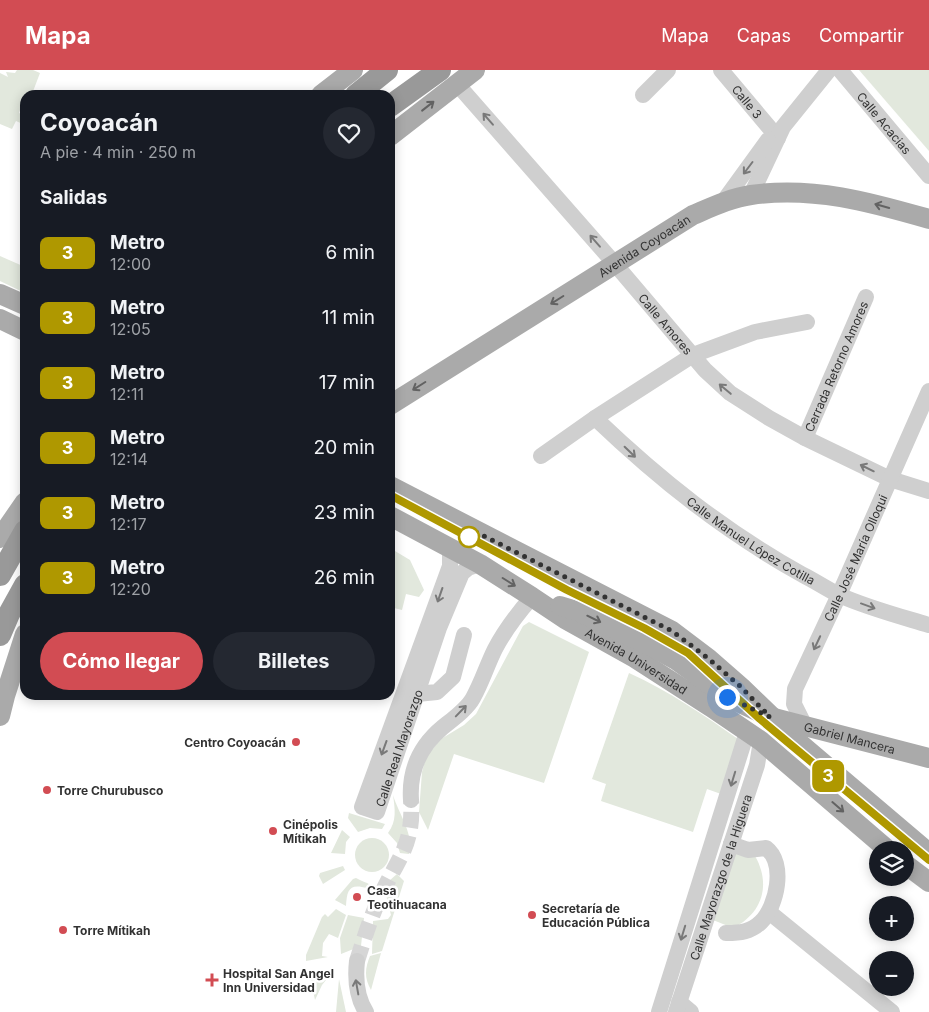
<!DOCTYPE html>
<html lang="es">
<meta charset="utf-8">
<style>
body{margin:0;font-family:Inter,sans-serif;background:#242831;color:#f1f3f6;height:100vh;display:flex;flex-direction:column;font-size:19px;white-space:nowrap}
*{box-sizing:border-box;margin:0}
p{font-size:16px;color:#9ea1a6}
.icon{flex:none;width:28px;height:28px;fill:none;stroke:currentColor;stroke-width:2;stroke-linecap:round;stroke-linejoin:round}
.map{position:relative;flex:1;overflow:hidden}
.sheet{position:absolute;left:20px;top:20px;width:375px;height:610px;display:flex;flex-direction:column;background:#171b24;border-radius:15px;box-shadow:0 2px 12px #0003}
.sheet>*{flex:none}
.badge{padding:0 10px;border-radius:8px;font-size:18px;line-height:32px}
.buttons{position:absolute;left:869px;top:771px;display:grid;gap:10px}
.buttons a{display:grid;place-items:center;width:45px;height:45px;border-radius:50%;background:#171b24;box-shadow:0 2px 12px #0003;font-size:25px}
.you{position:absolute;width:25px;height:25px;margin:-12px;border:4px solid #fff;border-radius:50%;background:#1a73e8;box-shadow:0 0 0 8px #1a73e833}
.map>.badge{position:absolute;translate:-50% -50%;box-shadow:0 0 0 2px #fff}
h2{padding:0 20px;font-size:19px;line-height:45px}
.round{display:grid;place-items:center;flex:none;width:52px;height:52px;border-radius:26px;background:#242831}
.overview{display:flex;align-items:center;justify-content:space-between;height:85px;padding:0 20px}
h1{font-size:24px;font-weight:700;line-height:38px}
.primary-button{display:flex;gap:10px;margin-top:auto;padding:10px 20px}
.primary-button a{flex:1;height:58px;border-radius:30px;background:#d24c53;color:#fff;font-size:20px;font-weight:700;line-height:58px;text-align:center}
.primary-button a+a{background:#242831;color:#f1f3f6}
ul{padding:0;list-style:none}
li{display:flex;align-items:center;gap:15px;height:65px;padding:0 20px}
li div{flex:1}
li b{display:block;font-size:19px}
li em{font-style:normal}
li .badge{min-width:55px;font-weight:700;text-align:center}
header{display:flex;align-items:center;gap:30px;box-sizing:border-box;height:70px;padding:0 25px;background:#d24c53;color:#fff}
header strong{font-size:24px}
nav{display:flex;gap:28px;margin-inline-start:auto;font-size:18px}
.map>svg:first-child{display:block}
.green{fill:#e2e8dd}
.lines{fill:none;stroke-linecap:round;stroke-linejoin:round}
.minor-tunnel{stroke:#d6d6d6;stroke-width:16;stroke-dasharray:16 8;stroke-linecap:butt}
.minor{stroke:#cfcfcf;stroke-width:16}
.major{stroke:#aaa;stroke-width:20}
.highway{stroke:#999;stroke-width:22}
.oneway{stroke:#626262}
.oneway2{stroke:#797979}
.line-casing{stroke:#fff;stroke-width:11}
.line{stroke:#af9800;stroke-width:8}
.walk{stroke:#323232;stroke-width:5;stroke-dasharray:0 9}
.stop-dot{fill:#fff;stroke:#af9800;stroke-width:2.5}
.poi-dot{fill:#d24c53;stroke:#fff;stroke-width:2}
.labels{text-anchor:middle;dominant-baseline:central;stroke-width:5;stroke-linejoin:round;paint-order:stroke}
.street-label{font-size:12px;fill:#323232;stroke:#fff}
.poi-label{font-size:12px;font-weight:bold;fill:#323232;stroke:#fff;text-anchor:start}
</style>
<header>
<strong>Mapa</strong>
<nav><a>Mapa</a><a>Capas</a><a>Compartir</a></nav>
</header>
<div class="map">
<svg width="929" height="942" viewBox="0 0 929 942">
<rect width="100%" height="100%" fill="#fff"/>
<g class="green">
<path d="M17,0H33L40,3L32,24L28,22L25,25L19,43L25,46V55L16,51L12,59L0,54V3L8,7L6,2L15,3Z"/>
<path d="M859,0H929V81Z"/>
<path d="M0,186L25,197V223L0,211Z"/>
<path d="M390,478L410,490L424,520L419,527L406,524L402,540L390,537L394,523L390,521Z"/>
<path d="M529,552L589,582L544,713L454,684L428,760L419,742L422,702L426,687L441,669L464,655L476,644L523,556Z"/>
<path d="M629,603C669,621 705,646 741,671L721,724L707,719L693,762L601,731L606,714L592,709Z"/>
<path d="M393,725C399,745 414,763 409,784L400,783L397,773L388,763C397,751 395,739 393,725Z"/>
<path d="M349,743L385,754L382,759L370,758L358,762L348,748Z"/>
<path d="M342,760L350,767L346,772L345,784L331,783Z"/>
<circle cx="372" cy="785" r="17"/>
<path d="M735,780L755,786C771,814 763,843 733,858L713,850Z"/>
<path d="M343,796L345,800L323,814L319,806L320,803Z"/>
<path d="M397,804L404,811L382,881L372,884L373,851L388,849L391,845L383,813L389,811Z"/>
<path d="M356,808C373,817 372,810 370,831L367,818C349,813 347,820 346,836L335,830L353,809Z"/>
<path d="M336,839L346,845L338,868L329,864L323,873L322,886L328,887L306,891V885L322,847L325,844L328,847Z"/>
<path d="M348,845L364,848L361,876L341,884L340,868Z"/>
<path d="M381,883L371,920C364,908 365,898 370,886Z"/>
<path d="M335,899L322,915L315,930L309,902Z"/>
<path d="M339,909L346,942H336Z"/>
</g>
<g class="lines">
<path class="minor-tunnel" d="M357,891C364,869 371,846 381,825C398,788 414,775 411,730"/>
<g class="minor">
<path id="s1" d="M721,0L778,68"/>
<path id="s2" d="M840,0L929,106"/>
<path id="s3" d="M457,14L615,194L705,300L730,323L769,348L805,368L890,409L929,421"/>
<path d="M643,25L668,0"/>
<path d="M751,125L783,57L829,0"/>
<path d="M723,132L768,70"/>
<path id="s4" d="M595,348C660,410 724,461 803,505C815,511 827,519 839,525C868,538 899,546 929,555"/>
<path id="s5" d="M805,368L866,227"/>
<path d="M541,386L595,348L693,285L755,262L807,252"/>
<path id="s6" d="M450,478V496L362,737L377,742L439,558L462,503L468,498L480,494"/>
<path d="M417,624L437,622L453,607L464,565"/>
<path id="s7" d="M805,656L794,634L795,619L839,525L929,321"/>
<path d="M411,730C409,701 420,676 443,657C453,649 467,639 473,628C482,612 487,595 495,579C505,560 518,543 532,527"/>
<path d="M769,842L892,942"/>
<path d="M726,863C740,863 751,862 761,852C777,836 786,793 766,778L748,780L731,774"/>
<path d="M357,891C355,909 356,926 366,942"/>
<path d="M679,932L691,942"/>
<path d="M659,942L747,662"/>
<path id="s8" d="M676,942L757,695L761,671"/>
</g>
<g class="major">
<path d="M321,25L353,0"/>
<path d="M390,66L475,0"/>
<path d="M0,224L25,235"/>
<path d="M0,249L25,261"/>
<path id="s9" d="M390,335L693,145C712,137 731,128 751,125C813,116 870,132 929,149"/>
<path d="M390,416L672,561L709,589L741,617L798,672L929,783"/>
<path id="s10" d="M390,446L480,494L532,527L565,549L635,588L711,637L761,671L888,780"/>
<path d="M0,468L25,432"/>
<path id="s11" d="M560,536L580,542L654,578L676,590L727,627L770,647L929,688"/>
<path d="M0,646L5,626L25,564"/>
<path d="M905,794L929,812"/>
</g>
<g class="highway">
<path d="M356,25L387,0"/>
<path d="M390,36L440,0"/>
<path d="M0,505L25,461"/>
<path d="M0,565L9,544L25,515"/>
</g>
</g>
<defs><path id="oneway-shaft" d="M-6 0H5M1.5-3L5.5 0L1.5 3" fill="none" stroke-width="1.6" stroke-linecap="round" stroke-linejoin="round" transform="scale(1.25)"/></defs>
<g class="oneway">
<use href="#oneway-shaft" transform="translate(428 36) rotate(-38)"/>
<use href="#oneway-shaft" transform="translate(882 136) rotate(-164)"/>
<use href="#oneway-shaft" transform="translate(557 230) rotate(148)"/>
<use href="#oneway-shaft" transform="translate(419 316) rotate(148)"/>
<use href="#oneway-shaft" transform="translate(509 512) rotate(32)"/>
<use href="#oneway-shaft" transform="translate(594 549) rotate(26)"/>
<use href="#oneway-shaft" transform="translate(838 737) rotate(41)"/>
</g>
<g class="oneway2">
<use href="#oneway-shaft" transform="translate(488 49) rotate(-131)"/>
<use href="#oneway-shaft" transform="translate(748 98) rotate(127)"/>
<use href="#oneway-shaft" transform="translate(595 171) rotate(-131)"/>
<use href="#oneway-shaft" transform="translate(725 319) rotate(-140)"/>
<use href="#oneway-shaft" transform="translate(630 382) rotate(44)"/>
<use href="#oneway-shaft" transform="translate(867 398) rotate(-154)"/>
<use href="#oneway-shaft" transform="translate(440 525) rotate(109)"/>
<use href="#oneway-shaft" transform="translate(868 536) rotate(20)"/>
<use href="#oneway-shaft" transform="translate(817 573) rotate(115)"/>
<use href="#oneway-shaft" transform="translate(461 641) rotate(-46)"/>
<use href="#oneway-shaft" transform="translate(384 678) rotate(110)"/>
<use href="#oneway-shaft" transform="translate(733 709) rotate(107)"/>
<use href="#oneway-shaft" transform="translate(683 863) rotate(107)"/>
<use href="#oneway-shaft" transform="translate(357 917) rotate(-100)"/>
</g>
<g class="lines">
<g class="line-casing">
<path id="line" d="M390,425L567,520L644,558L688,583L760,649L929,790"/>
</g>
<use href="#line" class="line"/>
<path class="walk" d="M469,467L476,462L672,561L709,589L741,617L770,647L727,627"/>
</g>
<circle class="stop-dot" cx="469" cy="467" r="10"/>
<g class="poi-dot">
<circle cx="296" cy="672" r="5"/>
<circle cx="47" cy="720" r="5"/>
<circle cx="273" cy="761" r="5"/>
<circle cx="357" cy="827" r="5"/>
<circle cx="532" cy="845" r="5"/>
<circle cx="63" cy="860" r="5"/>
<path d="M209.5 902.5h5v5h5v5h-5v5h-5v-5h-5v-5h5z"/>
</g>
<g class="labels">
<g class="street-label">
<text stroke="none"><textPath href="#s1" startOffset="41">Calle 3</textPath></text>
<text stroke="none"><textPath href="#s2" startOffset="69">Calle Acacias</textPath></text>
<text stroke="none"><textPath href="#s9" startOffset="300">Avenida Coyoacán</textPath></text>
<text stroke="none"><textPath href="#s3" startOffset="318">Calle Amores</textPath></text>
<text stroke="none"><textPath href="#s5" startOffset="78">Cerrada Retorno Amores</textPath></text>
<text stroke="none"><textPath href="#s4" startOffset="199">Calle Manuel López Cotilla</textPath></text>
<text stroke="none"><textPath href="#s7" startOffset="184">Calle José María Olloqui</textPath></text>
<text stroke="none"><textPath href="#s10" startOffset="286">Avenida Universidad</textPath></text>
<text stroke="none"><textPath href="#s11" startOffset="321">Gabriel Mancera</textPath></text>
<text stroke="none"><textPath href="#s6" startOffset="358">Calle Real Mayorazgo</textPath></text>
<text stroke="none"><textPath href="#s8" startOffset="142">Calle Mayorazgo de la Higuera</textPath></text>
</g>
<g class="poi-label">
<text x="286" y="672" text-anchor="end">Centro Coyoacán</text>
<text x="57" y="720">Torre Churubusco</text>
<text x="283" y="754">Cinépolis<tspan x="283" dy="14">Mítikah</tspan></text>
<text x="367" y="820">Casa<tspan x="367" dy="14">Teotihuacana</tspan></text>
<text x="542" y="838">Secretaría de<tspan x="542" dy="14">Educación Pública</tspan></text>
<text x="73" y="860">Torre Mítikah</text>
<text x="223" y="903">Hospital San Angel<tspan x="223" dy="14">Inn Universidad</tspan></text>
</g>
</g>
</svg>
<div class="buttons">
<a><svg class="icon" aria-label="layers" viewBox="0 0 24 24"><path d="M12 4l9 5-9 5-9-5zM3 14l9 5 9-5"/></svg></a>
<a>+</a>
<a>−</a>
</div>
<div class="you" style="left:727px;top:627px"></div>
<b class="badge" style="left:828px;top:706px;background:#af9800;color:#fff">3</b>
<section class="sheet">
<div class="overview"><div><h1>Coyoacán</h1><p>A pie · 4 min · 250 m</p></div><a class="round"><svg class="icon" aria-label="heart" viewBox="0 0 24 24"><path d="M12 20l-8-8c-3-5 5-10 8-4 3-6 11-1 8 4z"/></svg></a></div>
<h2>Salidas</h2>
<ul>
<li><span class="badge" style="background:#af9800;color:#fff">3</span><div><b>Metro</b><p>12:00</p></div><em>6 min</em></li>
<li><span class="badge" style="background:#af9800;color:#fff">3</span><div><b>Metro</b><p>12:05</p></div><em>11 min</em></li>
<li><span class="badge" style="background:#af9800;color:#fff">3</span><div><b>Metro</b><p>12:11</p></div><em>17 min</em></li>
<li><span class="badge" style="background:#af9800;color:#fff">3</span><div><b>Metro</b><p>12:14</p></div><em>20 min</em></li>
<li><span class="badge" style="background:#af9800;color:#fff">3</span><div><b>Metro</b><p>12:17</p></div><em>23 min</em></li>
<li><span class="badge" style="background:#af9800;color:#fff">3</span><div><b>Metro</b><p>12:20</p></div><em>26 min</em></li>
</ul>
<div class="primary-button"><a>Cómo llegar</a><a>Billetes</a></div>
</section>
</div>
